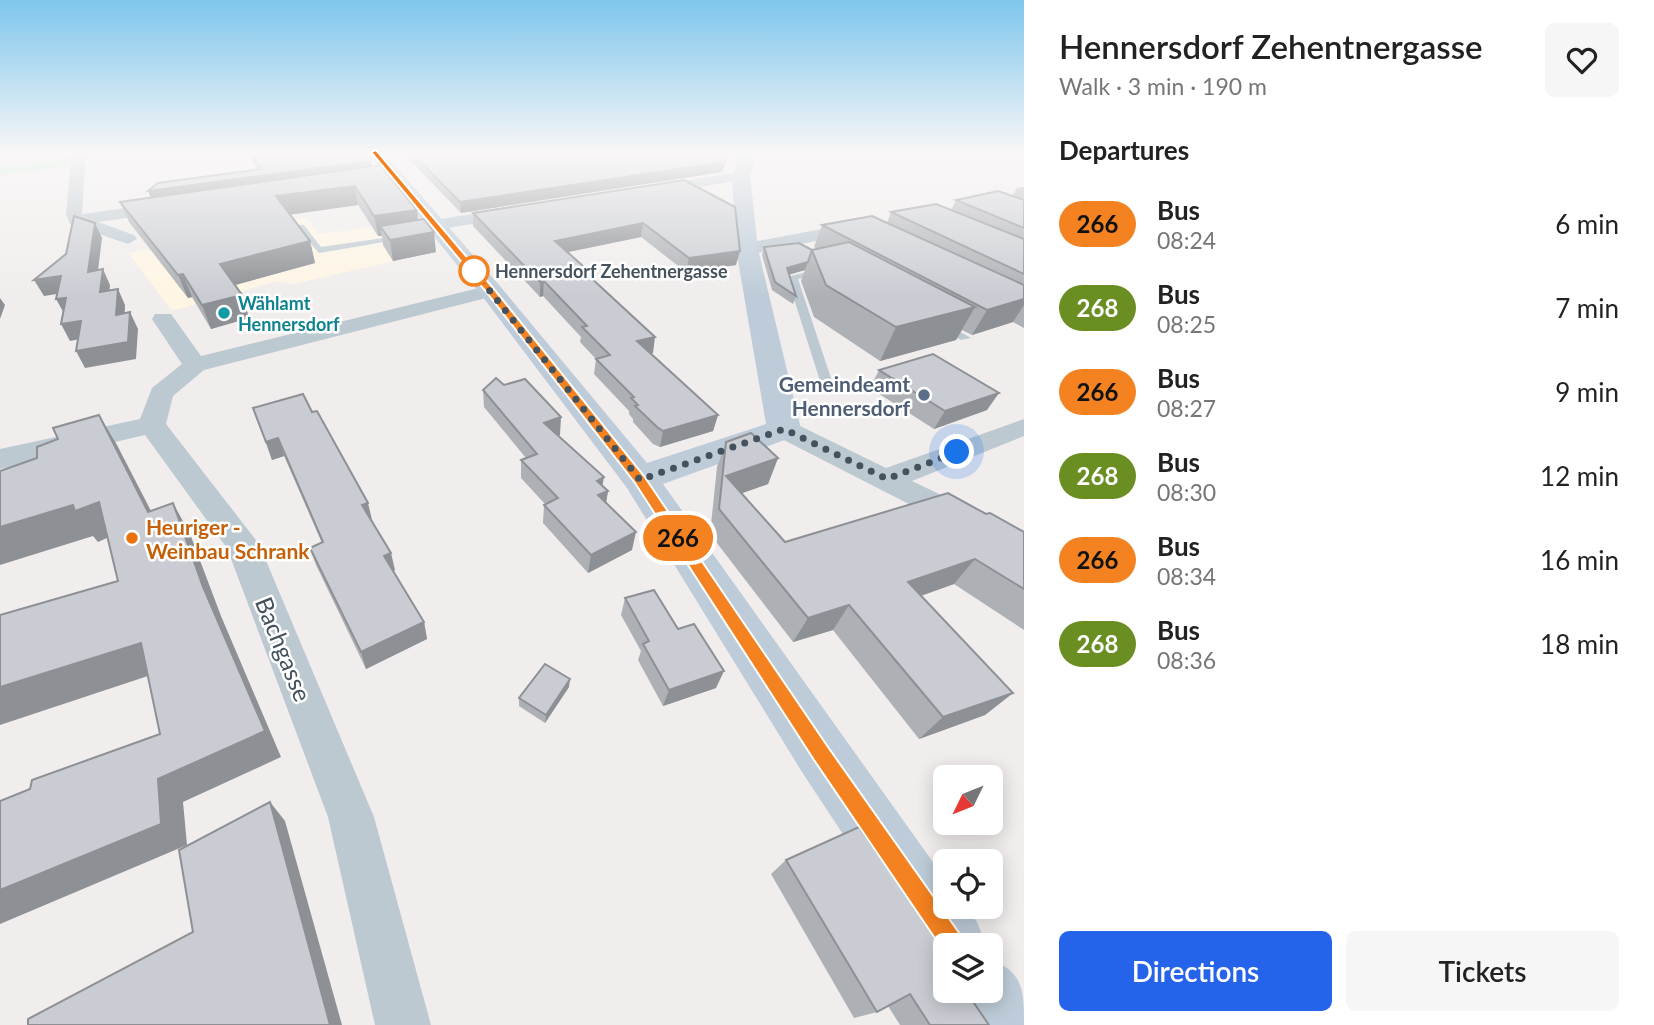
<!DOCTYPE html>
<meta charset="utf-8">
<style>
body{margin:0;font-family:Lato,sans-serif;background:#f6f6f6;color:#222;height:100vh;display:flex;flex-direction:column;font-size:26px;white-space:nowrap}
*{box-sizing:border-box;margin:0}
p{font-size:23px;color:#767676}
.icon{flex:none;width:38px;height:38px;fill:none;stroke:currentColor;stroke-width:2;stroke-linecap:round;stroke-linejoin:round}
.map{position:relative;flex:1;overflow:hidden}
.sheet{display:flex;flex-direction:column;background:#fff;width:630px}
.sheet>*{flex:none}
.badge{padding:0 14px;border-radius:23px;font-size:24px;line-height:46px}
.needle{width:46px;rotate:227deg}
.buttons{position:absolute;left:933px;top:765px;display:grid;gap:14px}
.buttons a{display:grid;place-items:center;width:70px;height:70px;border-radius:10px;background:#fff;box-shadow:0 4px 18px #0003;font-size:35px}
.you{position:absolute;width:35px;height:35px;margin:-18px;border:5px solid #fff;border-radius:50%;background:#1a73e8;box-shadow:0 0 0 10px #1a73e833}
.map>.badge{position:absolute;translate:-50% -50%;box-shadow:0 0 0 4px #fff}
h2{padding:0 35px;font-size:26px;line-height:63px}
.round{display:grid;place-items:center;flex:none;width:74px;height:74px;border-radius:10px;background:#f6f6f6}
.overview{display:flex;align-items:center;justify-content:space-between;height:119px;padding:0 35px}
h1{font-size:33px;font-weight:600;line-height:52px}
.primary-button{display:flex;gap:14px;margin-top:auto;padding:14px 35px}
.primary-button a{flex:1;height:80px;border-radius:10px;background:#2563eb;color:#fff;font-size:28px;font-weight:600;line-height:80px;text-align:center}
.primary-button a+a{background:#f6f6f6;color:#222}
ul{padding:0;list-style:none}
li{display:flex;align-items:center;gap:21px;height:84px;padding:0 35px}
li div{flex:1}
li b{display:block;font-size:26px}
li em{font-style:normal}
li .badge{min-width:77px;font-weight:700;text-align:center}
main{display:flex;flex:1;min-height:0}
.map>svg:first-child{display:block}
.commercial{fill:#fef5e4}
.green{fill:#b7f3cc}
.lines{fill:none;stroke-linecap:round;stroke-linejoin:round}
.lane{fill:#bcc9d1;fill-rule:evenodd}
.street{fill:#bcc9d1;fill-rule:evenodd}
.secondary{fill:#beccd9;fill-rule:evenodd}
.wall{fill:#adb0b5}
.shaded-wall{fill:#8d9094}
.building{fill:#c9cdd3;stroke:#8d9094;stroke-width:2}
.line{fill:#f58220;stroke:#fff;stroke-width:2}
.walk{stroke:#44525d;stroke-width:7;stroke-dasharray:0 12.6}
.stop-dot{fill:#fff;stroke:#f58220;stroke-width:3.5}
.culture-dot{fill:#0f9aa8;stroke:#fff;stroke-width:2.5}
.service-dot{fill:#5c6f8a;stroke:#fff;stroke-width:2.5}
.food-dot{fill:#e8710a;stroke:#fff;stroke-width:2.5}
.labels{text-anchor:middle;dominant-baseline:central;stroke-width:5;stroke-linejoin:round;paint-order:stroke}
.far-stop-label{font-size:18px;font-weight:bold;fill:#44525d;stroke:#fff;text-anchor:start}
.far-culture-label{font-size:18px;font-weight:bold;fill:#0d838f;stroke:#fff;text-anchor:start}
.service-label{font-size:21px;font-weight:bold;fill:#4e5e75;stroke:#fff;text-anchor:end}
.food-label{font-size:21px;font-weight:bold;fill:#c56008;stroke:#fff;text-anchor:start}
.near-street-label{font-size:24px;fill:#44525d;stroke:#fff}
</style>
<main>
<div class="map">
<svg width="1024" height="1025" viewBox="0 0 1024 1025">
<rect width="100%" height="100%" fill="#f1eded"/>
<path class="commercial" d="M306,218L320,234L412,221L439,251L293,284L277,281L172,311L128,253Z"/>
<path class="green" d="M71,158L70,166L0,175V167Z"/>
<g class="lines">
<g class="lane">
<path d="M298,225H304L321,247L404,235L408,238L319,253L298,229Z"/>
<path d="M825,267L830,270L828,272L798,279L833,384L827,388L821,384L787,277Z"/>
<path d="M938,324H946L971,338L961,340L938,328Z"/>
</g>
<g class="street">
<path d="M72,152H86L82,214L168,202L176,207L168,212L98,222L134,235L137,239L128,244L70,224L66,214Z"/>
<path d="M741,172L748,176L746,179L649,196L641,191L649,186Z"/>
<path d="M515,207L523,212L521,216L435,230L426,225L435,220Z"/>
<path d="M859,222L868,227L865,231L747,255L738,249L747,243Z"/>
<path d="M491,285L498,287L501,291L498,295L204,370L173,396L166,424L259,544L374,817L431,1025H375L328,817L227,548L145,435L0,469V449L140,419L152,388L182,364L152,319L155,314H171L201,356Z"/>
<path d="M1024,419V436L912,481L1024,535V563L774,435L770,429L774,423L784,420L794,423L886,468Z"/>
</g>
<g class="secondary">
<path d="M366,152H383L500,286L647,463L766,424L736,249L732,176L740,152H756L750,176L758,249L801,429L796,436L663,484L945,879V906H965L977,922L986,945H945V974L931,968L802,772L627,488L482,296Z"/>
<path d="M990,959C1024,973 1024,990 1024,1025H968L952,990H990Z"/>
</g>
</g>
<g class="wall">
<path d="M250,152H365L372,166L417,210L418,220L436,252L393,261L383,245L382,236H378L358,205L290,214L310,241L315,263L235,285L242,295L249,318L211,329L192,297L188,298L129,222L120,202L151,197L148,191L258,170L253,163Z"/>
<path d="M402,152H536L541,155H551L547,152H730L722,172L461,213Z"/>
<path d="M1024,187V328L1013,322L972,335L962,330L956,340L880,361L814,317L801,281L805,270L789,274L796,296L793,304L772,290L762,255L764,247L812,250L817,249L814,247L822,225L887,223L891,212L951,210L956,200L1012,196L1017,188Z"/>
<path d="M735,207L736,265L686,272L641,237L567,252L593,280L653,353H651L718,415L713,431L660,447L653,444L633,422V419L629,414V411L594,374L596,359L580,342L581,337L543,296L540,297L473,226V213Z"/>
<path d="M879,370L987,410L934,429L870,388Z"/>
<path d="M483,390L560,435L558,436L608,491L606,503L632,550L588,573L543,523L544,505L545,504L521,478V460L526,458L484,407Z"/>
<path d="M253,408L312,412L372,520L395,570L393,571L424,622L427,639L366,669L316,565L310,548L322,543L284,456L272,460Z"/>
<path d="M726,442L778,458L768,484L741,493L785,542L986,514L1024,532V630L954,584L921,596L1013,693L985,715L919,739L833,630L793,642L710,534L717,467Z"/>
<path d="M625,598L678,629L716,688L663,706L638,660L641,651L621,615Z"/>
<path d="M569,687L545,723L519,706V698Z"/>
<path d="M786,860L945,990L989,1025H900L888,1006L877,1012L854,1018L771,874Z"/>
</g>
<g class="shaded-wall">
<path d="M730,152L722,172L461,213L460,202Z"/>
<path d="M371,161L373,171L153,202L148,191Z"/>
<path d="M355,186L358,205L281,216L276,196Z"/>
<path d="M417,210L419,230L380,226L382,236H378L374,216Z"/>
<path d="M95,223L102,238L96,287L88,272Z"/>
<path d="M643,223L641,237L554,255L555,241Z"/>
<path d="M434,232L436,252L393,261L390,240Z"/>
<path d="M310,241L315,263L228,287L220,264Z"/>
<path d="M740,251L736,265L686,272L689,258Z"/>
<path d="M808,262L805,270L785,276L787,268Z"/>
<path d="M103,269L110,285L108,308L100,292Z"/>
<path d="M183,274L192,297L188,298L178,275Z"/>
<path d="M61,276L69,292L44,296L34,280Z"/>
<path d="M544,281L543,296L540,297V282Z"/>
<path d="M118,289L125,305L124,331L116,315Z"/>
<path d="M242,295L249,318L211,329L202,305Z"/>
<path d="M0,298L5,305L0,319Z"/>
<path d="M66,298L65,315L56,299Z"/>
<path d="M1024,299V305L1013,322L972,335L987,310Z"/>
<path d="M975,307L956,340L880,361L896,327Z"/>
<path d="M130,312L138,329L136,359L85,368L76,351Z"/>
<path d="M81,321L90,337L70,341L61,324Z"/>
<path d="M655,337L653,353L635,357L637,341Z"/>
<path d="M999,393L987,410L934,429L945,411Z"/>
<path d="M99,415L117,445L167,542L148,512Z"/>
<path d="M718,415L713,431L660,447L663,431Z"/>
<path d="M561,417L560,435L544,441V423Z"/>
<path d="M278,438L284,456L272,460L266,442Z"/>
<path d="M778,458L768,484L720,501L726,476Z"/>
<path d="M604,477L601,494L608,491L605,508L595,513L597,481Z"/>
<path d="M99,502L120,532L98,542L93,536L0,565V527L73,505Z"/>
<path d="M173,503L190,534L221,616L281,757L183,802L187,845L0,924V890L158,779L203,587Z"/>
<path d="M368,503L372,520L367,523L362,505Z"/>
<path d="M636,532L632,550L588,573L591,555Z"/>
<path d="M391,553L395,570L388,573L384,556Z"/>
<path d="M975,559L954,584L889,607L908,582Z"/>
<path d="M849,605L833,630L793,642L808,618Z"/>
<path d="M424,622L427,639L366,669L361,652Z"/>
<path d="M141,643L163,671L0,725V687Z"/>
<path d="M724,671L716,688L663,706L669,690Z"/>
<path d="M570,679L569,687L545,723L546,715Z"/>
<path d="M1013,693L985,715L919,739L943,717Z"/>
<path d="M270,802L285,821L342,1025H330Z"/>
</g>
<g class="building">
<path d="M250,152H364L371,161L148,191L158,183L262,169Z"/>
<path d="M411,152H536L541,155H552L555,152H728L724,162L460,202Z"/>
<path d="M380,165L417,210L374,216L355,186L276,196L310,241L220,264L242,295L202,305L183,274L178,275L120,202Z"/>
<path d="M684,180L735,207L740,251L689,258L643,223L555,241L593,275L589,276L655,337L637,341L718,415L663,431L657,427L635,406L638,405L631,398L634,397L596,359L610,355L582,327L587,326L544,281L540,282L473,213Z"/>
<path d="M998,191L1024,200V228L956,200Z"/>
<path d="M936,204L1024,239V274L891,212Z"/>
<path d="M74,216L95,223L88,272L103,269L100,292L118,289L116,315L130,312L128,342L76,351L81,321L61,324L66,298L56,299L61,276L34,280L66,254Z"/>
<path d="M872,216L1024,285V299L987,310L822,225Z"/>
<path d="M424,219L434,232L390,240L380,226Z"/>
<path d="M849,242L975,307L896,327L826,285L812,250Z"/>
<path d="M799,243L812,250L808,262L787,268L796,296L775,282L764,247Z"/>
<path d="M933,354L999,393L945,411L879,370Z"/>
<path d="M496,378L504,385L525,379L561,417L544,423L604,477L597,481L608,491L598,495L636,532L591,555L544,505L558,498L521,460L537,454L483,390Z"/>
<path d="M303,394L312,412L317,411L368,503L362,505L391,553L384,556L424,622L361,652L310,548L323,542L278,438L266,442L253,408Z"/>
<path d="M99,415L148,512L173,503L203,587L265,731L158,779L161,824L0,890V801L30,789L32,780L160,734L141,643L0,687V615L118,581L99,502L75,511L73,505L0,527V471L37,458V447L58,439L53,428Z"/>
<path d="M751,433L778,458L726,476L785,542L948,493L986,514L990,513L1024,532V589L975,559L908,582L1013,693L943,717L849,605L808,618L719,509L726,442Z"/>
<path d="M654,590L678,629L694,624L724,671L669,690L643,644L649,641L625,598Z"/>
<path d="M545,664L570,679L546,715L519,698Z"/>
<path d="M270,802L330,1025H28V1019L193,932L179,850Z"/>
<path d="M859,827L945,949V990H965L989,1025H930L910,994L877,1012L786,860Z"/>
</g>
<linearGradient id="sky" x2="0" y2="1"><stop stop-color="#7ec6ed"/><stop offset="0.52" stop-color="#f9f7f7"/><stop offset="1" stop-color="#f9f7f7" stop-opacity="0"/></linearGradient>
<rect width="1024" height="295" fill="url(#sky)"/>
<path class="line" d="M376,150L494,289L644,476L828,747L962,937L965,945L962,953L954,956L945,953L814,760L635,483L487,293L371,152Z"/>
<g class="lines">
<path class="walk" d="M474,271L640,480L784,429L887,479L957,452"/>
</g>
<circle class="stop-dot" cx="474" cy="271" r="14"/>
<circle class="culture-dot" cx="224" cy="313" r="7"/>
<circle class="service-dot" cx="924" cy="395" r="7"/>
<circle class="food-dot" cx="132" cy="538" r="7"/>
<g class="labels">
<g class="far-stop-label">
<text x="495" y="271">Hennersdorf Zehentnergasse</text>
</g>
<g class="far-culture-label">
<text x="238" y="303">Wählamt<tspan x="238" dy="21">Hennersdorf</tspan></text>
</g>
<g class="service-label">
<text x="910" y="383">Gemeindeamt<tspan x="910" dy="24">Hennersdorf</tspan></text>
</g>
<g class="food-label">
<text x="146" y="526">Heuriger -<tspan x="146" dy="24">Weinbau Schrank</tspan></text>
</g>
<g class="near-street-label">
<text transform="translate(284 649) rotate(68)">Bachgasse</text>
</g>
</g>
</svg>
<div class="buttons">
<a><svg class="needle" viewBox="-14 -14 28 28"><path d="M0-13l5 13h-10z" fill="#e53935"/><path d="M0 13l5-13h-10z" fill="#767676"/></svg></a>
<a><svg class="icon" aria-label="locate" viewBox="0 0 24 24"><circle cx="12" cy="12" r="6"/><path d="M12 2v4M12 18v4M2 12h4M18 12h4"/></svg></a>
<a><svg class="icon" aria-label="layers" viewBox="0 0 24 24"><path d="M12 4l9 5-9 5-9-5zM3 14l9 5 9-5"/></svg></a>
</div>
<div class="you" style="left:957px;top:452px"></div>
<b class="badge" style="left:678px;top:538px;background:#f58220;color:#111">266</b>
</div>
<section class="sheet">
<div class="overview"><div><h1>Hennersdorf Zehentnergasse</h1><p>Walk · 3 min · 190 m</p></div><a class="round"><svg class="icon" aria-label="heart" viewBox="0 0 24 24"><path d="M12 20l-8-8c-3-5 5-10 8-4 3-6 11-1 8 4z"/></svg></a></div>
<h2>Departures</h2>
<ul>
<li><span class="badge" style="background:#f58220;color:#111">266</span><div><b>Bus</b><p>08:24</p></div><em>6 min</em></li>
<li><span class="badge" style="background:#6b8e23;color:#fff">268</span><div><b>Bus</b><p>08:25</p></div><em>7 min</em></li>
<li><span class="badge" style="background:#f58220;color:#111">266</span><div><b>Bus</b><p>08:27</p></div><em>9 min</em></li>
<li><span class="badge" style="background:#6b8e23;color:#fff">268</span><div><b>Bus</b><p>08:30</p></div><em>12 min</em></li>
<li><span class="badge" style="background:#f58220;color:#111">266</span><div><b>Bus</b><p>08:34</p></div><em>16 min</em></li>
<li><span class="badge" style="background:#6b8e23;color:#fff">268</span><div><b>Bus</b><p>08:36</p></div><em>18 min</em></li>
</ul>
<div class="primary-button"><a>Directions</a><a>Tickets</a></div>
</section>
</main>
